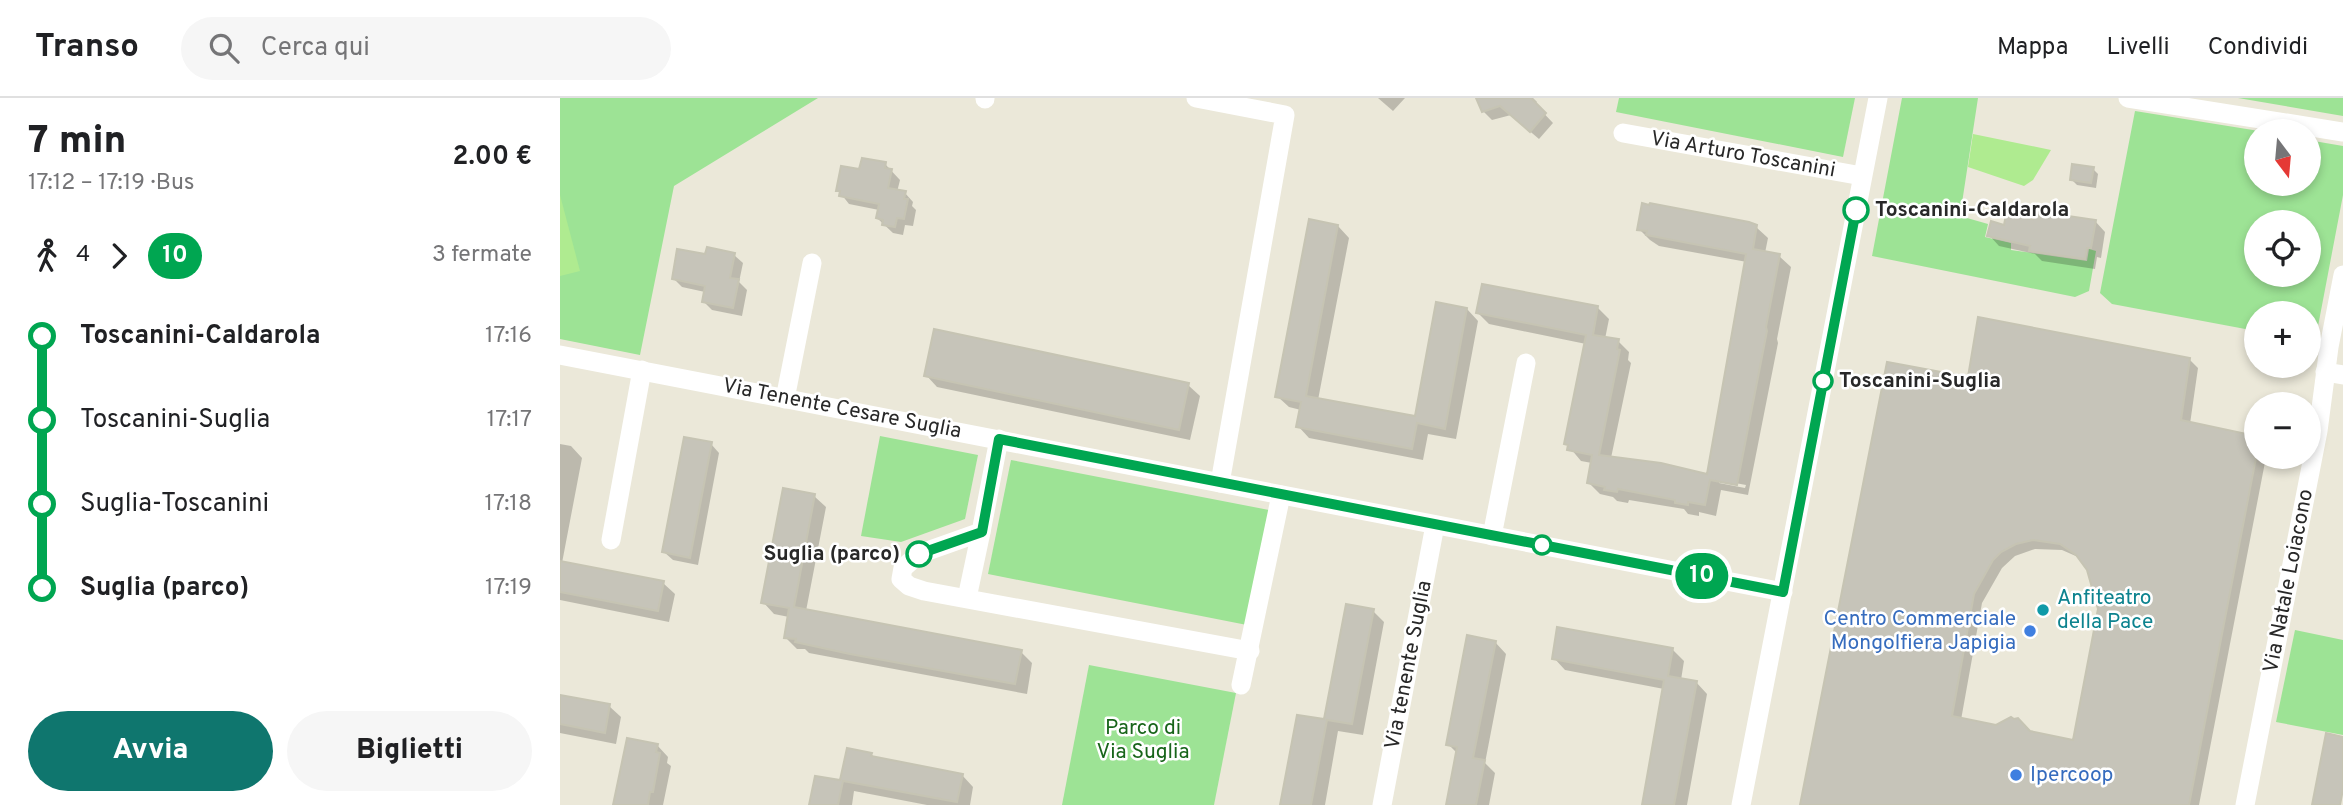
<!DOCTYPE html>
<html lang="it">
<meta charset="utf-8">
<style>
body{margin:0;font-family:Overpass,sans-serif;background:#f6f6f6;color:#202124;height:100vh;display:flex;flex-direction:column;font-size:26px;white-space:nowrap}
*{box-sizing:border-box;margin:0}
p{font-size:23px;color:#757577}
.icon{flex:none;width:38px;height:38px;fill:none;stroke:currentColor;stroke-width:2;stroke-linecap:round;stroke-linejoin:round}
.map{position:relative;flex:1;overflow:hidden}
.details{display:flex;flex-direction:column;background:#fff;width:560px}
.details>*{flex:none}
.badge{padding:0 14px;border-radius:23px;font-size:24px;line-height:46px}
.needle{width:46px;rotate:164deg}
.buttons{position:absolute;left:1684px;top:21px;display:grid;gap:14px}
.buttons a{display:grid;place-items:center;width:77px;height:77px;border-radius:50%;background:#fff;box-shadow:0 4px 10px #0003;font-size:35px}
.map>.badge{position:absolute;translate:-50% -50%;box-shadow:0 0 0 4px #fff}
.legs{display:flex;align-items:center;gap:10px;height:77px;padding:0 28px;font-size:23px}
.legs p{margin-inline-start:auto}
.headline{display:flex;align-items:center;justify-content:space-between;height:119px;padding:0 28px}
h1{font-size:38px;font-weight:800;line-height:52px}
.cta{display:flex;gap:14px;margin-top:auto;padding:14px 28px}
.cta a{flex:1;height:80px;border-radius:42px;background:#0f766e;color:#fff;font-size:28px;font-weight:800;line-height:80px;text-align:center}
.cta a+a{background:#f6f6f6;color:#202124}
ul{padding:0 28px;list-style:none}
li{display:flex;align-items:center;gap:24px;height:84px;font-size:26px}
li i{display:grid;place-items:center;width:10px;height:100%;margin:0 9px;background:currentColor}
li i::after{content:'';width:18px;height:18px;margin:-9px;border:5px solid;border-radius:50%;background:#fff}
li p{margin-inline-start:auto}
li:first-child i{background:linear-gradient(#0000 50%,currentColor 0)}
li:last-child i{background:linear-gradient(currentColor 50%,#0000 0)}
header{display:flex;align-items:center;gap:42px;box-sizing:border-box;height:98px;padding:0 35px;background:#fff;border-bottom:2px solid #e0e0e0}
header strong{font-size:33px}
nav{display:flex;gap:38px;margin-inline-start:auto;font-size:24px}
.search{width:490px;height:63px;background:#f6f6f6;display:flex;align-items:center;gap:18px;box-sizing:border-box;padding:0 24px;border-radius:38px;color:#757577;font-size:26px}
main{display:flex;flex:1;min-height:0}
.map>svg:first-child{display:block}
.green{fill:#9de395;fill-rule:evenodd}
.pitch{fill:#afeb90}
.shadow{fill:#0003;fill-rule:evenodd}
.building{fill:#c6c4b9;stroke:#c6c4b3;stroke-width:2;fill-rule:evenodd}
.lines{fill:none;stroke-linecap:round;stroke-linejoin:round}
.minor{stroke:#fff;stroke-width:19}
.line-1-casing{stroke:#fff;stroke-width:16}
.line-1{stroke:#00a651;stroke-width:10}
.stop-1-dot{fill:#fff;stroke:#00a651;stroke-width:3.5}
.culture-dot{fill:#0f9aa8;stroke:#fff;stroke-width:2.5}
.shop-dot{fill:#3f7fe0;stroke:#fff;stroke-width:2.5}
.labels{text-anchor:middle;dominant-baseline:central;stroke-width:5;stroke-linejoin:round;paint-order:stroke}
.street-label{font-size:21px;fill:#282828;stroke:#fff}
.stop-label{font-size:21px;font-weight:bold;fill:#282828;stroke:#fff;text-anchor:start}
.culture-label{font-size:21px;fill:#0d838f;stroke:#fff;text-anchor:start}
.shop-label{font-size:21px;fill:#366cbe;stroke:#fff;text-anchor:end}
.park-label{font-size:21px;fill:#18651a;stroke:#fff}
</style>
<header>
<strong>Transo</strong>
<div class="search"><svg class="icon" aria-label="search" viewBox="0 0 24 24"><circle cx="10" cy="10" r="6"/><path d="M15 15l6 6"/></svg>Cerca qui</div>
<nav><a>Mappa</a><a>Livelli</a><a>Condividi</a></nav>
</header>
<main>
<section class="details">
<div class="headline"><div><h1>7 min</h1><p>17:12 – 17:19 · Bus</p></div><b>2.00 €</b></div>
<div class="legs"><svg class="icon" aria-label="walk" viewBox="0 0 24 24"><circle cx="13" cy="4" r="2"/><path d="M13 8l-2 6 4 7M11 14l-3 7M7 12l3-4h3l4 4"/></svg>4<svg class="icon" aria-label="forward" viewBox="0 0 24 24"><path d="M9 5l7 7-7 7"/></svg><b class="badge" style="background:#00a651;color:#fff">10</b><p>3 fermate</p></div>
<ul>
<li><i style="color:#00a651"></i><b>Toscanini-Caldarola</b><p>17:16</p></li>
<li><i style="color:#00a651"></i><span>Toscanini-Suglia</span><p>17:17</p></li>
<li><i style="color:#00a651"></i><span>Suglia-Toscanini</span><p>17:18</p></li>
<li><i style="color:#00a651"></i><b>Suglia (parco)</b><p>17:19</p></li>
</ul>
<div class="cta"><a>Avvia</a><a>Biglietti</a></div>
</section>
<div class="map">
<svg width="1783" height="707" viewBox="0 0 1783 707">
<rect width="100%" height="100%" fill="#ebe8d9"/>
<g class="green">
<path d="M0,0H258L114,88L80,257L0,241Z"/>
<path d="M1059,0H1295L1283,59L1056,14Z"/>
<path d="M1342,0H1418L1400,118L1428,126L1425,139L1451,145V152L1527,163L1529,151L1536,153L1529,193L1515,199L1312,158Z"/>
<path d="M1678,0H1783V18Z"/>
<path d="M1575,13L1699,33H1696V86H1748V42L1783,48V97L1755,244L1748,243V215H1696V233L1552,206L1540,195ZM1696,124H1748V177H1696Z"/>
<path d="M320,338L418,357L405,421L341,444L301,438Z"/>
<path d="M451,362L709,412L692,528L428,476Z"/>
<path d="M1735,532L1783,542V637L1716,624Z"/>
<path d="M529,567L676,595L654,707H502Z"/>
</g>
<g class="pitch">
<path d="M1413,36L1491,52L1473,82L1464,88L1408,69Z"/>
<path d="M0,97L20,173L0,178Z"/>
</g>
<g class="shadow">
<path d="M818,0H845L833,13Z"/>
<path d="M918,0H973L977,4L975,6L993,25L979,41L951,17L932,22L923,13Z"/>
<path d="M325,66L340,82L337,94L345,95L353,104L352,108L356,112L353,128L345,127L343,137L333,135L317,120L319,112L289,106L278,92L301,73Z"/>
<path d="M1533,71L1538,76L1536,90L1517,87L1512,82Z"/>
<path d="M1474,123H1535L1545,134L1541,160L1537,159L1535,171L1482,163L1475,156L1439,148L1429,137L1445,129Z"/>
<path d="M778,128L789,140L758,302L856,320L907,211L918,223L896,341L868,336L863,362L749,340L738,328L741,312L729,309L717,298Z"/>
<path d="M1196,129L1208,140L1205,155L1219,158L1231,169L1217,241L1218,245L1188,397L1161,392L1156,418L1139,414V418L1128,416L1124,411L1069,402L1068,405L1057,403L1053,399L1040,396L1029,385L1032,365L1021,363L1006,345L1026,246L929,226L918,215L1037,209L1049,221L1045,241L1058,243L1069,254L1068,262L1071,265L1051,360L1149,378L1187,164L1099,148L1090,142L1079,131ZM1159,382L1186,387L1185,390L1159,385Z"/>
<path d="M174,157L183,165L179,184L187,192L182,218L152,212L144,204L145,194L122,189L114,181L147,158Z"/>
<path d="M1629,261L1638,270L1630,326L1696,359H1706L1639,707H1243L1410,281ZM1475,451L1502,452L1518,459L1532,480L1540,511L1514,644L1401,622L1422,505L1442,470L1455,458Z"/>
<path d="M366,277L628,287L640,298L630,342L377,289Z"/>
<path d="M0,346L11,348L22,360L2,465L103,485L115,496L109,524L0,502Z"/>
<path d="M151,346L159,355L138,467L113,462L104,454Z"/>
<path d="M254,398L266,409L246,513L461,554L472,565L467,596L249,555L245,551H237L225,539L229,519L214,516L203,504Z"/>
<path d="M813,513L824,524L803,637L778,633L765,707H722L765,623Z"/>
<path d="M935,544L946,556L925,665L935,675L929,707H888L898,656L888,646Z"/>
<path d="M1112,551L1124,563L1121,582L1136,584L1147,596L1127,707H1083L1104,591L1005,572L994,560Z"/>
<path d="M0,599L49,608L61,619L56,646L0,635Z"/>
<path d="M97,647L108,659L107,665L111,668L103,707H56Z"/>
<path d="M311,656L316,661L402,677L413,689L410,707H367L294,693L292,707H251L281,684Z"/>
</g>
<g class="building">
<path d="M916,0H971L986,15L970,34L940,8L922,14Z"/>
<path d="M302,60L326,64L325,70L332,71L328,90L346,93L344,101H348L344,121L337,120L335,129L322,127L323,122L316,120L319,106L279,98L280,93H276L281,68L299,71Z"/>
<path d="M1512,66L1534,69L1531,85L1510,82Z"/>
<path d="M1082,105L1089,107L1090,105L1189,124L1197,127L1193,151L1220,156L1206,229L1207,233L1177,387L1150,382L1145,407L1128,404V407L1115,405V402L1058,391L1057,394L1044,392L1045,389L1027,385L1032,357L1007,352L1008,347L1004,346L1026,237L916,215L922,186L1038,208L1033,237L1059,241L1057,251L1060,252L1039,357L1101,365L1147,376L1186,156L1086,137L1087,133L1077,132Z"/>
<path d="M1474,113L1536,122L1531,150H1527L1525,161L1469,153L1470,148L1427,138L1431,123L1444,127L1446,117L1473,121Z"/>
<path d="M749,121L778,127L746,298L855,318L876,204L907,210L885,331L857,325L852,351L736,329L741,304L715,299Z"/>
<path d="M147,149L175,155L170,180L179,181L173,210L142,204L145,188L112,181L117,151L145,156Z"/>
<path d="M1418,219L1630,260L1621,322L1696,338V360L1629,707H1240L1327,264L1408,279ZM1473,442L1500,446L1516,457L1527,472L1538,511L1513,642L1470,633L1458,620L1454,621L1451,619L1436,627L1392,618L1414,496L1433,462L1441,454L1456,446Z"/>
<path d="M374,231L629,285L619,332L364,278Z"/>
<path d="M124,339L152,344L130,460L102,454Z"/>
<path d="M223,390L255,396L234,509L462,552L455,586L290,556L235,544L236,541L224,540L229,510L201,505Z"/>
<path d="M0,463L104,483L98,513L0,494Z"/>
<path d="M786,506L814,511L792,626L767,622L751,707H720L737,617L764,621Z"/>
<path d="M997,529L1113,550L1108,578L1137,583L1114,707H1082L1104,582L992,561Z"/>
<path d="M907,537L936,543L913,660L925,662L916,707H886L897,649L886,647Z"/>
<path d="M0,597L50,606L45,635L0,626Z"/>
<path d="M1766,635L1783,639V691L1780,707H1752Z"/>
<path d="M67,640L98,646L96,654L100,655L93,694H90L88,707H53Z"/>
<path d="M287,650L312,655L311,658L403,676L397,704L283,683L278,707H249L255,678L280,682Z"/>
</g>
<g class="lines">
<g class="minor">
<path d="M636,0L725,17L660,385"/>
<path d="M1568,0L1783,34"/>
<path d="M425,1V0"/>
<path d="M1063,35L1302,78"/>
<path d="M0,257L1223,494"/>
<path d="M1765,274L1783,277"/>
<path d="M225,301L252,165"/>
<path d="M439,341L421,434L359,456L343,470L341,481L349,488L364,493L690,553"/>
<path d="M932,438L966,265"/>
<path d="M51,442L82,272"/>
<path d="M407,500L421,434"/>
<path d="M681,587L721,397"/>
<path d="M822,707L875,427"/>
<path d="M1181,707L1318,0"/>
<path d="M1685,707L1758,333L1769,249L1783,177"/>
</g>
</g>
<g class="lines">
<g class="line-1-casing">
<path id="line-1" d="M359,456L422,434L439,341L1223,494L1296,112"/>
</g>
<use href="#line-1" class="line-1"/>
</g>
<g class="stop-1-dot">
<circle cx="1296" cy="112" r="12"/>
<circle cx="1263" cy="283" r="9"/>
<circle cx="982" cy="447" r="9"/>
<circle cx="359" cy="456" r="12"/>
</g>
<circle class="culture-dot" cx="1483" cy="512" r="7"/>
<g class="shop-dot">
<circle cx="1470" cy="533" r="7"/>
<circle cx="1456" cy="677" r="7"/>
</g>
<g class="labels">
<g class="street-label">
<text transform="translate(1183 57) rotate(10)">Via Arturo Toscanini</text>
<text transform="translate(282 311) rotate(11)">Via Tenente Cesare Suglia</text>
<text transform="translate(1729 483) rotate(-79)">Via Natale Loiacono</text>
<text transform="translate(849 567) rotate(-79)">Via tenente Suglia</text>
</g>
<g class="stop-label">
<text x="1315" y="112">Toscanini-Caldarola</text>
<text x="1279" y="283">Toscanini-Suglia</text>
<text x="340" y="456" text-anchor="end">Suglia (parco)</text>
</g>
<g class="culture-label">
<text x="1497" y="500">Anfiteatro<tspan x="1497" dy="24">della Pace</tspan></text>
</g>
<g class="shop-label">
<text x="1456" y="521">Centro Commerciale<tspan x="1456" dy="24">Mongolfiera Japigia</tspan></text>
<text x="1470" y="677" text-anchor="start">Ipercoop</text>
</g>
<g class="park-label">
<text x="583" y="630">Parco di<tspan x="583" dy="24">Via Suglia</tspan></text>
</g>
</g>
</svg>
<div class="buttons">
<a><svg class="needle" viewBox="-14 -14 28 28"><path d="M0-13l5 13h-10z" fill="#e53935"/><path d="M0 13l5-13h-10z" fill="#757577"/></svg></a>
<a><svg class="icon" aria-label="locate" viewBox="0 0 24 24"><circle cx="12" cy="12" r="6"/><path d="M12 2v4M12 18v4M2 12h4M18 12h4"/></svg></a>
<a>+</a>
<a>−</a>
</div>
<b class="badge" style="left:1142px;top:478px;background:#00a651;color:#fff">10</b>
</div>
</main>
